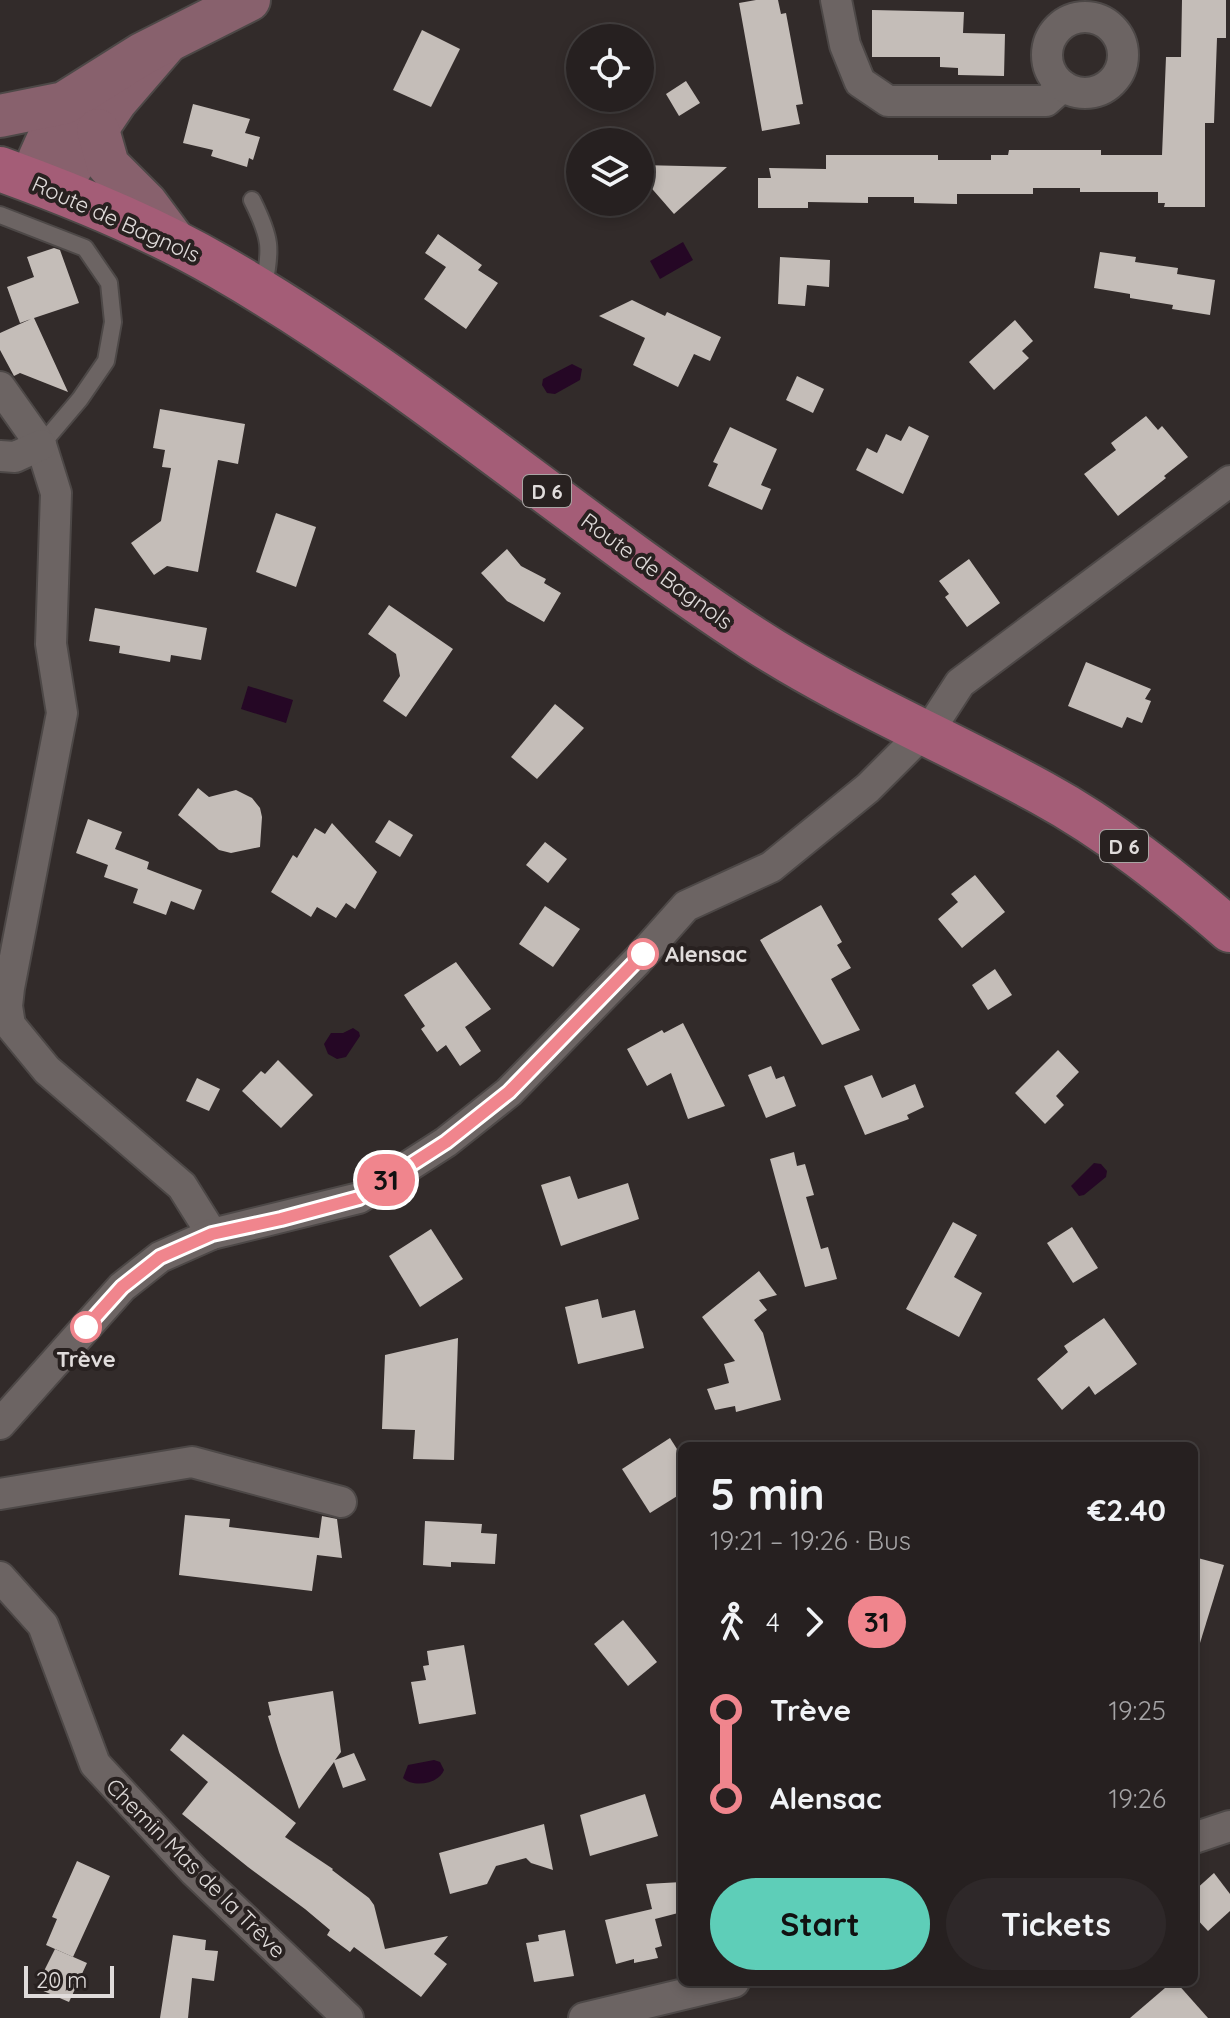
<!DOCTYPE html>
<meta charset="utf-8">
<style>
body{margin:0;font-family:Quicksand,sans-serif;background:#2e2829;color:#f1f3f6;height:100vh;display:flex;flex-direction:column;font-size:30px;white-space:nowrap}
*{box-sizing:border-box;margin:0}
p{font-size:26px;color:#a4a3a5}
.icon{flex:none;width:44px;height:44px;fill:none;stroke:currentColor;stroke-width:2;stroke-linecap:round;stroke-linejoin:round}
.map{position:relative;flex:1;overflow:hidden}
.details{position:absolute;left:678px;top:1442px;width:520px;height:544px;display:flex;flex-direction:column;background:#262020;border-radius:12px;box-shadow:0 4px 12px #0003,0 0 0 2px #423e3e}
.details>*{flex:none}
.badge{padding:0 16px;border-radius:26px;font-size:28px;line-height:52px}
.fabs{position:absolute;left:566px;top:24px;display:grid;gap:16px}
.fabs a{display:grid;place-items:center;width:88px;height:88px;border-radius:50%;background:#262020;box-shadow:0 4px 12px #0003,0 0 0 2px #423e3e;font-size:40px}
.scale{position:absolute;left:24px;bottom:20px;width:90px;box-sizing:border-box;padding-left:8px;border:4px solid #e0dcdb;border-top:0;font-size:22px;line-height:28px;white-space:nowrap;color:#e0dcdb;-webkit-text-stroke:6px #282120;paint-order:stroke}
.map>.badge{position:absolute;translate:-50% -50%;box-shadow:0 0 0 4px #fff}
.legs{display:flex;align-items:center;gap:12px;height:88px;padding:0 32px;font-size:26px}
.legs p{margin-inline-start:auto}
.summary{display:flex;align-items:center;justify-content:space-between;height:136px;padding:0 32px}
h1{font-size:44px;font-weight:800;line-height:60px}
.primary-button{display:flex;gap:16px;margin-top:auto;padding:16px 32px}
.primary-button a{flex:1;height:92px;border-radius:48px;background:#5eceb8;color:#111;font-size:32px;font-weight:800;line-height:92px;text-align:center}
.primary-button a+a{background:#2e2829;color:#f1f3f6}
ul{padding:0 32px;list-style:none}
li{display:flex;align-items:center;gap:28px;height:88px;font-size:30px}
li i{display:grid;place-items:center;width:12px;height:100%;margin:0 10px;background:currentColor}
li i::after{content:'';width:20px;height:20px;margin:-10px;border:6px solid;border-radius:50%;background:#262020}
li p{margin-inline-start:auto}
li:first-child i{background:linear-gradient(#0000 50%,currentColor 0)}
li:last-child i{background:linear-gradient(currentColor 50%,#0000 0)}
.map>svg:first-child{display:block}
.water{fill:#250725}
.building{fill:#c4bdb8}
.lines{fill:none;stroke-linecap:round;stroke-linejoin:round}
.lane-casing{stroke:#4d4847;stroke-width:20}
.street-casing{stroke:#4d4847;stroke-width:34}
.secondary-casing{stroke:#4d4847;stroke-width:46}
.primary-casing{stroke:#4d4847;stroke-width:48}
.lane{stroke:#6c6463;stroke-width:16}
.street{stroke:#6c6463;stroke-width:30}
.secondary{stroke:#88616d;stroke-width:42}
.primary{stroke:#a45d77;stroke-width:44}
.line-1-casing{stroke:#fff;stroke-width:18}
.line-1{stroke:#f0858d;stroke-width:12}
.stop-1-dot{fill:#fff;stroke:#f0858d;stroke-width:4}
.labels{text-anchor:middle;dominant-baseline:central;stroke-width:8;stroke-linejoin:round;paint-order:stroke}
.shield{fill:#282120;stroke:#a9a4a3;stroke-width:2}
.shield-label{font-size:20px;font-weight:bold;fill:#e0dcdb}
.street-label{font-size:22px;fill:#e0dcdb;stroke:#282120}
.stop-label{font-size:22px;font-weight:bold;fill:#e0dcdb;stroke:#282120;text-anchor:start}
</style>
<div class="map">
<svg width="1230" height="2018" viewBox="0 0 1230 2018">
<rect width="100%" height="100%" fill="#322b2a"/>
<g class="water">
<path d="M683,242L693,260L660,279L650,261Z"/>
<path d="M572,364L582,369L580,380L555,394L547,393L542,385L543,379Z"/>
<path d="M248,686L293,700L286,723L241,709Z"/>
<path d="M353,1028L359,1032L360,1036L346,1057L337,1059L328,1054L324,1044L331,1033H343Z"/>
<path d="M1094,1163L1101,1164L1107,1171L1106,1177L1084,1195L1079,1196L1071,1186Z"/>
<path d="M434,1760L440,1762L444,1770C439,1784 413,1788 403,1778L408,1765Z"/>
</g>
<g class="building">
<path d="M756,0H778L781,14L786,13L803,104L796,105L800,124L762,131L739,3Z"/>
<path d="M1182,0H1226V38H1217L1214,123H1205V207H1164L1165,203H1158V192H1080V188H1033V194H957V204L914,203V197H868V203L808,202V208H758V178H771L769,168L826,169V155H938V160H991V155H1008L1009,150H1101V155H1162L1166,57H1181Z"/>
<path d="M872,10L964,12L963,33L1005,34L1004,76L958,75V68L940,67V57H872Z"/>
<path d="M422,30L460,49L431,107L393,90Z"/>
<path d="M686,81L700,103L679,116L666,94Z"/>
<path d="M193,104L250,119L245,133L260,137L253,160L249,158L247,167L211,156L213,150L183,143Z"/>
<path d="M640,165L727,167L674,214L640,175Z"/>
<path d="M438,234L482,265L478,270L498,283L466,329L424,299L446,267L425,253Z"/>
<path d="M54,248L60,250L79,303L34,318L68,392L20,373L14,376L0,350V333L31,319L20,323L7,287L34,277L27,257Z"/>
<path d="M1100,252L1136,257L1135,262L1178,268L1177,274L1215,280L1210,315L1172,309L1173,305L1130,298V294L1094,288Z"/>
<path d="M780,257L830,260L829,287L807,285L805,306L778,304Z"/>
<path d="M632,300L665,316L667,312L721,337L710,361L694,354L678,387L633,365L645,338L599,316Z"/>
<path d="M1015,320L1033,341L1022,351L1029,358L994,390L969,362Z"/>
<path d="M797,376L824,389L813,413L786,400Z"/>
<path d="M160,409L245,424L238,464L218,460L198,572L167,566L154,575L131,543L161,521L171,468L162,467L165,450L153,448Z"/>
<path d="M1146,416L1158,430L1162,426L1188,457L1164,476L1166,478L1118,516L1084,474L1116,450L1111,443Z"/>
<path d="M909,426L929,436L903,494L856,470L867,448L877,453L886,434L901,441Z"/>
<path d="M730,427L777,449L761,485L771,489L762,510L708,486L718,464L713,462Z"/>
<path d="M276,513L316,527L296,587L256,572Z"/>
<path d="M507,549L521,566L546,579L544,583L561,593L544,622L507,601L481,573Z"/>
<path d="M969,559L1000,603L967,627L945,597L949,594L939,581Z"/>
<path d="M389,605L453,649L406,717L383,701L400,676L396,654L368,634Z"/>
<path d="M95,608L207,628L201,660L171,655L170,662L119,653L120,646L89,641Z"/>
<path d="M1086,662L1151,689L1145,699L1151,701L1142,723L1127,717L1122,728L1068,706Z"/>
<path d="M555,704L584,728L537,779L511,757Z"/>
<path d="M198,788L209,797L236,790L252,798L260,808L262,817L260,847L231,853L219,850L178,815Z"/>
<path d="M88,819L122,832L115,849L149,862L147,869L202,890L194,910L171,901L166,915L133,903L138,889L104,877L108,865L76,853Z"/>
<path d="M389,820L413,835L400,857L375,842Z"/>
<path d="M332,823L377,872L355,909L346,903L336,918L317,907L311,917L271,892L293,855L297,858L315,828L325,834Z"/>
<path d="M545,842L567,859L548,883L526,865Z"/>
<path d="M975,875L1005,912L962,948L938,919L958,902L951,894Z"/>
<path d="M821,905L842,942L837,945L851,968L831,979L860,1030L822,1045L760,940Z"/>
<path d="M545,906L580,929L553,967L519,944Z"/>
<path d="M456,962L491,1009L465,1027L481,1051L460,1066L446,1045L437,1052L421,1029L425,1026L404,995Z"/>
<path d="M995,969L1012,995L988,1010L972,985Z"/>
<path d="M683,1023L725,1106L688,1119L671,1073L647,1086L627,1049L662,1030L664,1033Z"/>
<path d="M1058,1050L1079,1072L1056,1096L1064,1105L1045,1124L1015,1093Z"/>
<path d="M278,1060L313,1095L281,1128L242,1091L261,1071L265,1074Z"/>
<path d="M771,1066L776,1079L784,1076L796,1106L766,1118L748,1075Z"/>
<path d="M872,1075L882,1098L915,1084L924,1107L907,1115L909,1119L865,1135L844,1086Z"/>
<path d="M197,1078L220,1089L209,1111L186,1101Z"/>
<path d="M794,1152L797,1166L805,1164L814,1195L806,1197L821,1249L828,1247L837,1279L805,1287L770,1159Z"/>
<path d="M570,1176L578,1199L628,1183L639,1219L561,1246L541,1185Z"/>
<path d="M953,1222L977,1235L954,1277L982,1293L959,1337L906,1309Z"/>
<path d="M1072,1227L1098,1268L1073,1283L1047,1243Z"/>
<path d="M431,1229L463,1279L420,1307L389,1256Z"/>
<path d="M759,1271L777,1295L759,1300L767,1310L754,1320L763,1333L781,1400L736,1412L735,1406L715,1410L707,1389L729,1383L724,1364L735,1361L702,1317Z"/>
<path d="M598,1299L602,1318L635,1310L644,1348L578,1364L565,1307Z"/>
<path d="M1104,1318L1137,1364L1095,1395L1089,1386L1062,1410L1037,1379L1068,1352L1064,1346Z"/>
<path d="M458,1338L454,1460L413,1459L415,1430L382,1429L385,1355Z"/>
<path d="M670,1438L682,1457V1493L650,1513L622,1469Z"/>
<path d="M185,1515L230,1519L229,1527L319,1538L322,1516L337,1519L342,1558L317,1555L312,1591L179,1575Z"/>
<path d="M425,1521L482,1524L481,1533L497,1534L495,1564L451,1562V1567L423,1565Z"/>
<path d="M1194,1557L1224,1565L1200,1643L1194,1642Z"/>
<path d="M623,1620L657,1662L628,1686L594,1644Z"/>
<path d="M464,1645L476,1714L419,1724L411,1682L426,1680L423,1666L429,1665L427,1651Z"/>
<path d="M333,1691L341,1752L335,1760L354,1753L366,1780L343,1788L334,1762L299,1809L279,1752L268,1716L271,1715L268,1702Z"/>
<path d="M183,1734L296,1823L285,1837L333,1869L332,1870L369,1898L374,1905L385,1949L448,1936L434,1954L447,1964L421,1997L354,1947L350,1952L327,1935L330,1930L305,1909L248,1867L182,1814L208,1782L170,1750Z"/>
<path d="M645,1794L658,1836L590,1856L580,1815Z"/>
<path d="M544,1824L553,1870L531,1863L526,1858L496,1866L487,1884L450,1894L439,1853Z"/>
<path d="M77,1861L110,1876L73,1957L46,1945L57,1919L52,1917Z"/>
<path d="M1214,1873L1230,1894V1911L1208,1931L1194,1916V1891Z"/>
<path d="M682,1882V1912L655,1919L662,1946L655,1948L658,1958L634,1963V1959L616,1964L605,1920L652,1909L646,1884Z"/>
<path d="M565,1930L574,1976L534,1982L526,1943L539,1941L538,1935Z"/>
<path d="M173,1935L206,1940L205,1950L218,1951L214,1981L192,1978L188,2018H160Z"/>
<path d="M55,1949L87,1963L69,2002L41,1990L47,1977L42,1975Z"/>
<path d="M1172,1982H1176L1208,2018H1130Z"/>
</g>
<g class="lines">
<g class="lane-casing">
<g id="lane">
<path d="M252,200C271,238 272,248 263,290"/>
<path d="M0,215L85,248L109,283L113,322L106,361L80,399L41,445"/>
</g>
</g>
<g class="street-casing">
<g id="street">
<path d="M836,0L845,45L860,82L888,101H1046L1063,86"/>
<circle cx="1085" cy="55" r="38"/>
<path d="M0,387L41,445L56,493L51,644L62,713L9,988L7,1006L10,1025L47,1070L182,1186L212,1234"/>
<path d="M0,456L15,457L41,445"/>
<path d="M0,1424L122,1287L160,1257L212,1234L359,1198L446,1142L509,1092L637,961L686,906L771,867L868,788L936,720L960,683L1230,481"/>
<path d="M0,1494L192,1462L341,1502"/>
<path d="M0,1577L43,1625L95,1764L195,1872L348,2018"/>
<path d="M1194,1838L1230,1826"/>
<path d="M584,2018L734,1982"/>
</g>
</g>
<g class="secondary-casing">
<g id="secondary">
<path d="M64,103L39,159L42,184L68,172L116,101L166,43"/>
<path d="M0,116L64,103L142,54L249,0"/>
<path d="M98,130L108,165L146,203L175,242"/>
</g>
</g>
<g class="primary-casing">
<path id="primary" d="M0,169C75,196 151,227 220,267C408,375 571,520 752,638C844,698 946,740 1042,793C1110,830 1172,880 1230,930"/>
</g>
<use href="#lane" class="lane"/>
<use href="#street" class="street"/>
<use href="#secondary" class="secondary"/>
<use href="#primary" class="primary"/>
</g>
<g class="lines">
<g class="line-1-casing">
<path id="line-1" d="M86,1327L122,1287L160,1257L212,1234L281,1219L359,1198L446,1142L509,1092L643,954"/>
</g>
<use href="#line-1" class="line-1"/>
</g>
<g class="stop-1-dot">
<circle cx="643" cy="954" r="14"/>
<circle cx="86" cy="1327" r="14"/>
</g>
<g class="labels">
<g class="shield">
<rect x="523" y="475" width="48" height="32" rx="6"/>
<rect x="1100" y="830" width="48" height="32" rx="6"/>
</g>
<g class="shield-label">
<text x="547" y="491">D 6</text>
<text x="1124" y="846">D 6</text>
</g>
<g class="street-label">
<text transform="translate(116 219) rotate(24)">Route de Bagnols</text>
<text transform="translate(657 571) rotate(36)">Route de Bagnols</text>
<text transform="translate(196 1868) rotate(45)">Chemin Mas de la Trêve</text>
</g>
<g class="stop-label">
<text x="665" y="954">Alensac</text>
<text x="86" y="1359" text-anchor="middle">Trève</text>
</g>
</g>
</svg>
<div class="fabs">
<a><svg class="icon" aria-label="locate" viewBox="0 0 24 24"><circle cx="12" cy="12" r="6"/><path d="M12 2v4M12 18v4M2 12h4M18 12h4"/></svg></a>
<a><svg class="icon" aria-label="layers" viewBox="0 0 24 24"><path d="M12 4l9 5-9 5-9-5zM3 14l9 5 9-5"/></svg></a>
</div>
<div class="scale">20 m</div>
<b class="badge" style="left:386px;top:1180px;background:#f0858d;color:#111">31</b>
<section class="details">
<div class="summary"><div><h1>5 min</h1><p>19:21 – 19:26 · Bus</p></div><b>€2.40</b></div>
<div class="legs"><svg class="icon" aria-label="walk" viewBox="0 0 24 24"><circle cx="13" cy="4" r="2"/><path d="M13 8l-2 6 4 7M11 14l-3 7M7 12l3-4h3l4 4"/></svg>4<svg class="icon" aria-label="forward" viewBox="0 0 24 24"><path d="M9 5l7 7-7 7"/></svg><b class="badge" style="background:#f0858d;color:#111">31</b></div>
<ul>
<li><i style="color:#f0858d"></i><b>Trève</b><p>19:25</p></li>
<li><i style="color:#f0858d"></i><b>Alensac</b><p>19:26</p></li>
</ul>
<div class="primary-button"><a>Start</a><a>Tickets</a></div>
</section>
</div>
